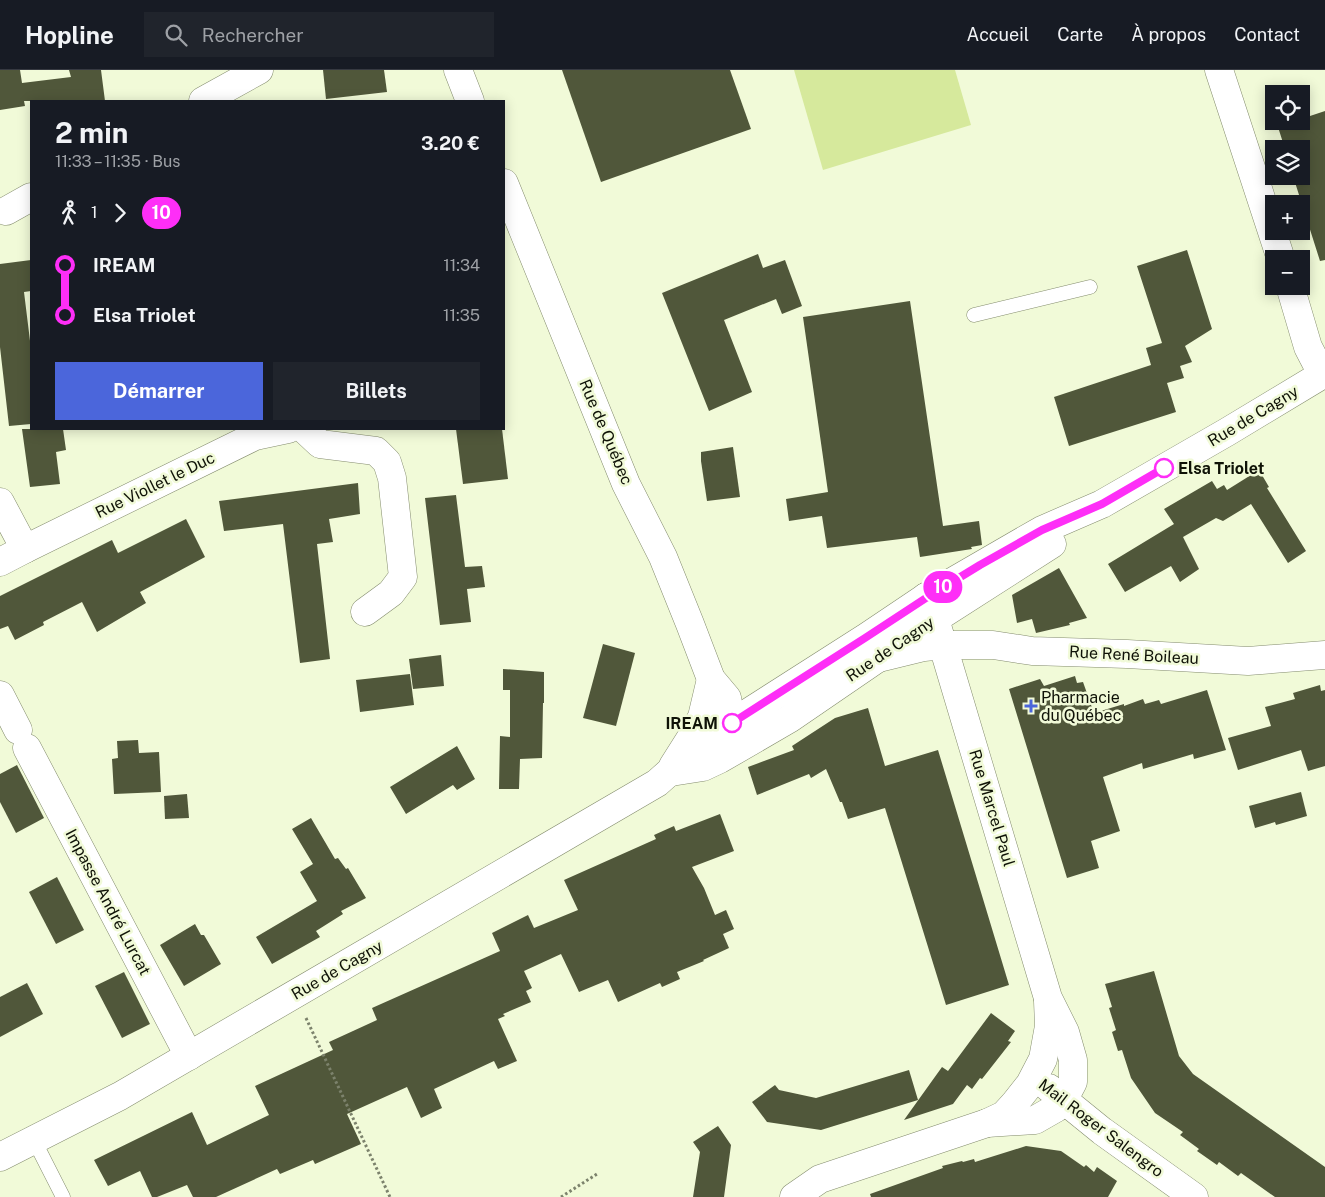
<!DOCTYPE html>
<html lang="fr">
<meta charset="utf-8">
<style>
body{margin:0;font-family:"Public Sans",sans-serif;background:#20242c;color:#f1f3f6;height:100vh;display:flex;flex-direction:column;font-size:19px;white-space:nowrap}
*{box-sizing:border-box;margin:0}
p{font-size:16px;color:#9ea1a6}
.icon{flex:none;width:28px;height:28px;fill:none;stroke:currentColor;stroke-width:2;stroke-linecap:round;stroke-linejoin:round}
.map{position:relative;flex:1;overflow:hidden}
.sheet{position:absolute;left:30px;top:30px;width:475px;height:330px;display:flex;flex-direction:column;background:#171b24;border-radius:0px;box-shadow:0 2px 12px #0003}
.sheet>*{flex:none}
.badge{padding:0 10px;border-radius:16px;font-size:18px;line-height:32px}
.fabs{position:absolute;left:1265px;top:15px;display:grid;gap:10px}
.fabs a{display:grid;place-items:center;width:45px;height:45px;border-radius:0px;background:#171b24;box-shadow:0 2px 12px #0003;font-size:25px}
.map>.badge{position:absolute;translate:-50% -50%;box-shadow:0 0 0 2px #fff}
.legs{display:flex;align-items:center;gap:8px;height:55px;padding:0 25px;font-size:16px}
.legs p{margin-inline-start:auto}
.head{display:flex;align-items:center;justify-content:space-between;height:85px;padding:0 25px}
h1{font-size:28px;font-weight:700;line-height:38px}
.action{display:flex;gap:10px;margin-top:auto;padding:10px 25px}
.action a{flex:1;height:58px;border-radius:0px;background:#4b66db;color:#fff;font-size:20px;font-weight:700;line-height:58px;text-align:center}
.action a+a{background:#20242c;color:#f1f3f6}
ul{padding:0 25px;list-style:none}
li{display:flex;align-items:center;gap:18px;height:50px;font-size:19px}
li i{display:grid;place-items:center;width:8px;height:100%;margin:0 6px;background:currentColor}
li i::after{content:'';width:12px;height:12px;margin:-6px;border:4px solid;border-radius:50%;background:#171b24}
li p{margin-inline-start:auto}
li:first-child i{background:linear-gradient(#0000 50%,currentColor 0)}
li:last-child i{background:linear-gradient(currentColor 50%,#0000 0)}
header{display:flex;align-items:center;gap:30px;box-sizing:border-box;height:70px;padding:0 25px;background:#171b24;border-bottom:1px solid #363941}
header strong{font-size:24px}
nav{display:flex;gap:28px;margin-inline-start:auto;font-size:18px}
.search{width:350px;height:45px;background:#20242c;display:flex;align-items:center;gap:12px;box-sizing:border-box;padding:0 18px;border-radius:0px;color:#9ea1a6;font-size:19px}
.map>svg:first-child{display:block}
.green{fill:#d6e99c}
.building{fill:#50573a}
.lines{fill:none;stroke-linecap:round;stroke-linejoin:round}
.service-casing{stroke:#848c6e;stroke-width:15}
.minor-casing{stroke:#848c6e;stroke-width:29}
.tertiary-casing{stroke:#848c6e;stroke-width:29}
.secondary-casing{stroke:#848c6e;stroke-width:29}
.path{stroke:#7c826c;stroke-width:3;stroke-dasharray:2.5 2.5;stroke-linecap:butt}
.service{stroke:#fff;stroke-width:14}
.minor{stroke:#fff;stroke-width:28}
.tertiary{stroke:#fff;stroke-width:28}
.secondary{stroke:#fff;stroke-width:28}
.line-1-casing{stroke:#fff;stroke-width:11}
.line-1{stroke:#fe2ef7;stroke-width:8}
.stop-1-dot{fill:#fff;stroke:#fe2ef7;stroke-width:2.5}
.poi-dot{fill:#4b66db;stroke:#f1fad8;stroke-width:2}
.labels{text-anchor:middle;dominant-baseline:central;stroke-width:5;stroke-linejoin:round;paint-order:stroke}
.street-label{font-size:16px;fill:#0f1207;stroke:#f1fad8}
.stop-label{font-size:16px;font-weight:bold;fill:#0f1207;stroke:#f1fad8;text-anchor:start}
.poi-label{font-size:16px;fill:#0f1207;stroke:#f1fad8;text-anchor:start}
</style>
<header>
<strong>Hopline</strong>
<div class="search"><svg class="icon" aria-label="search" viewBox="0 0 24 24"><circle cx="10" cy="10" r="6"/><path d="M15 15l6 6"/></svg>Rechercher</div>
<nav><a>Accueil</a><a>Carte</a><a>À propos</a><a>Contact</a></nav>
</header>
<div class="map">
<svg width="1325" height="1127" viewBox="0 0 1325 1127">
<rect width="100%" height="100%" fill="#f1fad8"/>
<path class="green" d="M794,0H955L971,55L823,100Z"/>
<g class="building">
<path d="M0,0H20L22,13L71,7L69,0H101L105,31H24L25,36L0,40Z"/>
<path d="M323,0H384L387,22L326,29Z"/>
<path d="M562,0H730L751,59L601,112Z"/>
<path d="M1325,41V190L1320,191L1293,106H1301V79H1285L1278,57L1295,51H1301V49Z"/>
<path d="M1187,180L1212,259L1185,276L1192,292L1180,296L1184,308L1167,313L1176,342L1069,376L1054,327L1151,295L1146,278L1162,273L1137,196Z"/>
<path d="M758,184L763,198L785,190L802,236L782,244L776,229L724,250L752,322L709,341L662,223Z"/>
<path d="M31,190V221L24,222L31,279V354L9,356L0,277V194Z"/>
<path d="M910,231L943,456L979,451L982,475L971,477L972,479L920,487L917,467L827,478L822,446L789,451L786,429L828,422L803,247Z"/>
<path d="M22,359H63L66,380L56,382L60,414L30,417Z"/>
<path d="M456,359H502L508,409L463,414Z"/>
<path d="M733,377L740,427L707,431L701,391V382Z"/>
<path d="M1259,400L1269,417L1267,418L1306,481L1288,493L1251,434L1223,451L1216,448L1183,467L1199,499L1180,512L1171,496L1125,522L1108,494L1174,454L1164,439L1212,411L1217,419L1224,415L1227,420Z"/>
<path d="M358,413L360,444L329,449L333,472L317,474L330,589L300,593L283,454L224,461L219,431Z"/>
<path d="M456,425L465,497L482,496L485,517L467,519L471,552L440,555L425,428Z"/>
<path d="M186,449L205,487L140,522L146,533L97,562L82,532L43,552L44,555L15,570L8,556L0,559V526L112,470L118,483Z"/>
<path d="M1059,498L1087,548L1069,553L1070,555L1036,563L1032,549L1017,553L1012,525Z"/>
<path d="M603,574L635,583L616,656L583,648Z"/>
<path d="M441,585L444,616L413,619L409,589Z"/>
<path d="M503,599L544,602V633H543L542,688L520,689L519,719H499L500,666L510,667V620H503Z"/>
<path d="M410,604L414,635L360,642L356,610Z"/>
<path d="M1075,606L1077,613L1083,612L1094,643L1124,634V636L1143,629L1145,634L1159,630L1161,634L1207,620L1226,680L1194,689L1193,684L1143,699L1142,693L1103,707L1120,761L1091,771L1099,798L1067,808L1009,619L1040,609L1044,616Z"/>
<path d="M1320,615L1321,621L1325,620V696L1308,701L1301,680L1238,700L1228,668L1271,656L1265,637L1295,629L1293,623Z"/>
<path d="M868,638L885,696L938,680L1009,915L946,935L885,738L848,749L842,732H840L826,699L811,708L809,704L757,725L748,697L794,680L792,676L835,648Z"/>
<path d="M138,670L139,683L159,682L161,722L114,724L112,689L118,688L117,671Z"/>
<path d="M457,676L475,709L457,720L453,715L406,744L390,717Z"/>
<path d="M17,695L44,748L16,763L0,732V704Z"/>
<path d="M1301,722L1307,746L1276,755L1275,752L1255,758L1249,736Z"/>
<path d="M187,724L189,748L165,749L164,726Z"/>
<path d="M720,744L734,781L692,797L704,818L715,845L726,840L734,859L723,864L729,878L703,890L704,891L677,902L680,909L662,917L660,913L618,932L608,910L579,922L561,884L524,901L532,918L526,921L531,932L503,944L505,946L498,949L517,991L498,999L494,991L434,1019L442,1038L421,1048L407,1017L347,1044L361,1074L315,1094L313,1090L280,1104L277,1099L216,1127H193L187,1115L157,1127H152L140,1101L108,1116L94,1090L192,1042L207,1075L269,1045L255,1016L333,980L329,972L377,950L372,938L500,881L492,863L528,845L534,858L578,840L564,810L656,769L654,765L674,756L676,761Z"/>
<path d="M311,748L335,789L338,788L346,799L348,798L366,828L341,841L343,844L316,861L320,867L272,894L256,867L317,831L300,802L313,794L292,759Z"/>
<path d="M57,807L84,860L56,874L29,822Z"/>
<path d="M195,854L201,865H204L221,894L184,916L160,875Z"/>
<path d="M1154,901L1179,986L1193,1004L1325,1097V1127H1275L1241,1103L1238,1106L1219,1092L1217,1095L1197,1081L1199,1079L1180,1065L1183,1062L1155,1043L1131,1008L1122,980L1118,981L1112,962L1116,960L1109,938L1112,937L1105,914Z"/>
<path d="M124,902L150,954L122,968L95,916Z"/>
<path d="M27,913L43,944L0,967V927Z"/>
<path d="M991,943L1015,961L1008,971L1011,972L982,1009L980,1008L972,1019L967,1015L953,1034L904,1050L942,997L948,1001Z"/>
<path d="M909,1000L918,1030L821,1060L767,1052L752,1032L775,1015L779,1020L816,1028Z"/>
<path d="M718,1056L731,1075L724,1127H693L700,1082L693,1072Z"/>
<path d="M1026,1076L1061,1081L1084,1097L1086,1095L1094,1102L1097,1097L1117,1111L1108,1127H871L870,1124L943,1098L942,1096L962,1091L963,1092L974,1089L975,1092Z"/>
</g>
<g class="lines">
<g class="service-casing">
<g id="service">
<path d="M974,245L1090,217"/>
<path d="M34,1070L63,1127"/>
</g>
</g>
<g class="minor-casing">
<g id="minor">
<path d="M1219,0L1281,189"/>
<path d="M203,31L259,0"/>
<path d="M6,141L31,127"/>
<path d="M1290,216L1308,277L1322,304"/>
<path d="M304,359L320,374L376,381L387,392L392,408L403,507L391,523L365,542"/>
<path d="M0,432L25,479L0,492"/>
<path d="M25,479L255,366L288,359"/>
<path d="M926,527L935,549L1048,928L1065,962L1073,990V1012L1064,1029L1056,1038L1035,1050L987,1053"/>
<path d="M879,588L924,577L943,575H993L1032,581L1127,584L1248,591L1325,585"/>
<path d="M0,625L18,660"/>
<path d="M27,678L189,986"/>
<path d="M1049,1018L1102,1061L1194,1127"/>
<path d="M794,1127L820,1109L987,1053L1004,1045L1015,1033L1030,1014L1043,989L1049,956L1048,931"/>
</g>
</g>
<g class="tertiary-casing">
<g id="tertiary">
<path d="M458,0L470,31"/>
<path d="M504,113L626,414L663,487L690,554L711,609L727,628L732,653L729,670L727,674"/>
<path d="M673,696L692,666L702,647L711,609"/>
</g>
</g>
<g class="secondary-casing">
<g id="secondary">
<path d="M671,702L703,697L720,689L789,649L935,549L1052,474"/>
<path d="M0,1087L120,1026L657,713L693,681L732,653L865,568L926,527L1042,460L1102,434L1227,362L1325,303"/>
</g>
</g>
<g class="path">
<path d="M306,948L390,1127"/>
<path d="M561,1127L597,1104"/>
</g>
<use href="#service" class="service"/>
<use href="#minor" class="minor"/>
<use href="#tertiary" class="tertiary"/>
<use href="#secondary" class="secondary"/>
</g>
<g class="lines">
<g class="line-1-casing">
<path id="line-1" d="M732,653L865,568L926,528L980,495L1042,460L1102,434L1164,398"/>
</g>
<use href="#line-1" class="line-1"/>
</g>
<g class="stop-1-dot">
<circle cx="1164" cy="398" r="9"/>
<circle cx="732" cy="653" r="9"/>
</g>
<path class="poi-dot" d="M1028.5 628.5h5v5h5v5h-5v5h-5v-5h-5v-5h5z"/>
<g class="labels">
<g class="street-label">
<text transform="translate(1253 346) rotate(-31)">Rue de Cagny</text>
<text transform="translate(606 362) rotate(67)">Rue de Québec</text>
<text transform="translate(155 415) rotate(-26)">Rue Viollet le Duc</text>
<text transform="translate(890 579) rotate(-34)">Rue de Cagny</text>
<text transform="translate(1134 585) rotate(3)">Rue René Boileau</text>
<text transform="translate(992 738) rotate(73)">Rue Marcel Paul</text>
<text transform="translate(108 832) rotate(62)">Impasse André Lurcat</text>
<text transform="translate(337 900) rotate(-30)">Rue de Cagny</text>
<text transform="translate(1101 1058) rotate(37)">Mail Roger Salengro</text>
</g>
<g class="stop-label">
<text x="1178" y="398">Elsa Triolet</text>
<text x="718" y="653" text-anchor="end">IREAM</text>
</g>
<g class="poi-label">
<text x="1041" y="627">Pharmacie<tspan x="1041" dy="18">du Québec</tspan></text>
</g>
</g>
</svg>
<div class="fabs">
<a><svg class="icon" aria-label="locate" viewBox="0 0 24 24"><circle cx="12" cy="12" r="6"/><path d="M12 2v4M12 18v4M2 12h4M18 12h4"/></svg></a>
<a><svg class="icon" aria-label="layers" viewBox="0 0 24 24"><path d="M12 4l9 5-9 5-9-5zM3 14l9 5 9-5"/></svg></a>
<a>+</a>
<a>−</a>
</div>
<b class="badge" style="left:943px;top:517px;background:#fe2ef7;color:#fff">10</b>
<section class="sheet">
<div class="head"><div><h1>2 min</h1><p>11:33 – 11:35 · Bus</p></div><b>3.20 €</b></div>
<div class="legs"><svg class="icon" aria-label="walk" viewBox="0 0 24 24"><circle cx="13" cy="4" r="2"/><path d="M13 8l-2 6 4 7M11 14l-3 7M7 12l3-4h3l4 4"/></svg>1<svg class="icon" aria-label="forward" viewBox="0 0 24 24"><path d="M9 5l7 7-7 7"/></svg><b class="badge" style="background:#fe2ef7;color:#fff">10</b></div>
<ul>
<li><i style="color:#fe2ef7"></i><b>IREAM</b><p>11:34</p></li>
<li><i style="color:#fe2ef7"></i><b>Elsa Triolet</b><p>11:35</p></li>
</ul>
<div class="action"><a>Démarrer</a><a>Billets</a></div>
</section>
</div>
